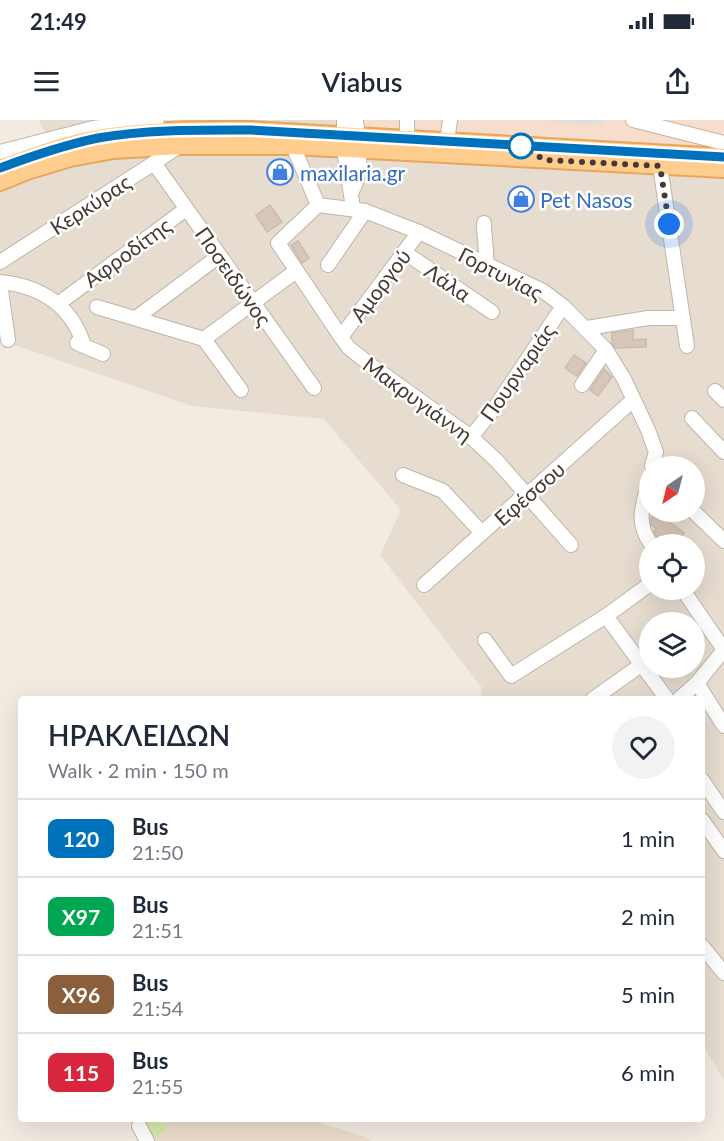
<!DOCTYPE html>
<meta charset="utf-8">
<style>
body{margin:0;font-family:Lato,sans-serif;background:#f2f2f3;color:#1f2937;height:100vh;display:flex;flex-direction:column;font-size:22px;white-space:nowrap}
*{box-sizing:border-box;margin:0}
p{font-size:20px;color:#747a83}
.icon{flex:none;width:33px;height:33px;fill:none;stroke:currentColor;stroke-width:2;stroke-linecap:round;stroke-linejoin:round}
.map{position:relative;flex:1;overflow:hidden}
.sheet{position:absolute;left:18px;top:576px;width:687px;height:426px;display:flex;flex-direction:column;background:#fff;border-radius:6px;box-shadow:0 6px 24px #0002}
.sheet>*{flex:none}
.badge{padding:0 12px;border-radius:9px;font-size:21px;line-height:39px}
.needle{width:39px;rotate:215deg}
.controls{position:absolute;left:639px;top:336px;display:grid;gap:12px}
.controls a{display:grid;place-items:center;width:66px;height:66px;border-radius:50%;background:#fff;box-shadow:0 6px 24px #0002;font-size:30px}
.you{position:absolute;width:30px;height:30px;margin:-15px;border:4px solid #fff;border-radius:50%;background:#1a73e8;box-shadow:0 0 0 9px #1a73e833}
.map>.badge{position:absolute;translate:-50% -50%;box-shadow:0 0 0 3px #fff}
.round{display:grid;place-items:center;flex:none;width:63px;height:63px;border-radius:32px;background:#f2f2f3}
.head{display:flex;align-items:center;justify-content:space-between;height:102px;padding:0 30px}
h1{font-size:28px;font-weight:600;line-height:45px}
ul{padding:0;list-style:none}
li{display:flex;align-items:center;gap:18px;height:78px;padding:0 30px;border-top:2px solid #e0e1e3}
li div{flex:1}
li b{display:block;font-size:22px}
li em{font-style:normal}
li .badge{min-width:66px;font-weight:700;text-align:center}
.status{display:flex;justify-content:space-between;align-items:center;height:42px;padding:0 30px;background:#fff;direction:ltr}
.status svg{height:16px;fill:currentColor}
header{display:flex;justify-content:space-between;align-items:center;height:78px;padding:0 30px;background:#fff;font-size:27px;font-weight:600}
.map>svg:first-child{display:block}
.residential{fill:#e6dcd0;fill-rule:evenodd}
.commercial{fill:#f6ddcc}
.education{fill:#ecddcb}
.green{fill:#d6e9a9}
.parking{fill:#e2dedb}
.building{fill:#d7c7ba;stroke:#cfbbaa;stroke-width:1.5}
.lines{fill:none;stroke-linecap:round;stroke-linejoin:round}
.minor-casing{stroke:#c1b4a8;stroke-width:16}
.major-casing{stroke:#e8a65b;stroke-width:20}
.minor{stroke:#fff;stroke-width:14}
.major{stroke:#ffcd8e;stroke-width:16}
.line-casing{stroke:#fff;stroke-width:14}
.line{stroke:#0072bc;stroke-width:9}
.walk{stroke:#443a33;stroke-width:6;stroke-dasharray:0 10.8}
.stop-dot{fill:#fff;stroke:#0072bc;stroke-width:3}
.labels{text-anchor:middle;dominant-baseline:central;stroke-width:5;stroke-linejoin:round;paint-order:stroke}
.shop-label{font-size:21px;fill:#366cbe;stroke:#fff;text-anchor:start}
.street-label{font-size:21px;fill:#443a33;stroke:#fff}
</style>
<div class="status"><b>21:49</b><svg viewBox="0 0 49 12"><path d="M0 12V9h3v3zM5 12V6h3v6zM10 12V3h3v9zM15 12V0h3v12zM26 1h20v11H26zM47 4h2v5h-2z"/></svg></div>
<header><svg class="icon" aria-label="menu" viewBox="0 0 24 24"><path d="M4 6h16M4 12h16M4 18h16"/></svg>Viabus<svg class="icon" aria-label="share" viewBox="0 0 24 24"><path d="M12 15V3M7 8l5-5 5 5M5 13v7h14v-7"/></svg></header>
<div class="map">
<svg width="724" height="1021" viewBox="0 0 724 1021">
<rect width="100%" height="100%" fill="#f2ebe2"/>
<g class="residential">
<path d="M39,0H109L45,13Z"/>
<path d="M212,0H342V12Z"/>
<path d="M114,30L724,51V960L702,924V579H481L482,568L380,435L401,390L324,299L192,286L0,220V71ZM650,346H694V392H650ZM650,424H694V470H650ZM650,502H694V548H650Z"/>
</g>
<path class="commercial" d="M357,0H724V29L360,17Z"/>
<path class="education" d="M158,999H316L323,1004L364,1016L371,1021H152L169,1009Z"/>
<path class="green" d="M138,999H158L169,1008L152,1021H147Z"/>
<path class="parking" d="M544,0H603L602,4L580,5Z"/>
<g class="building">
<path d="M270,85L282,102L267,112L256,95Z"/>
<path d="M298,121L309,138L302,143L291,125Z"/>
<path d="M633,210V220L646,219V227L615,228L612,223V213Z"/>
<path d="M574,235L586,243L577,256L565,248Z"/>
<path d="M604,249L612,257L598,276L590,270Z"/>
<path d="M656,392L684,413L676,424H663L660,422L654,412L656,408L651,405V399Z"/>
</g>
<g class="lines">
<g class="minor-casing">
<g id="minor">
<path d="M344,0V30L353,88"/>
<path d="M633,0L724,23"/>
<path d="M407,19V0"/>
<path d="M447,22L450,0"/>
<path d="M293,26L318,85L365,91L419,112L543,171L563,186L606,230L624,259L648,310L656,332L652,346"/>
<path d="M0,32L93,8L157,0"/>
<path d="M154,43L314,268"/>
<path d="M660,46L687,226"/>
<path d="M352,71C364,51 358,23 356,0"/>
<path d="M318,85L278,123L341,217L349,228L368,243L471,317L497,341L571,425"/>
<path d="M484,103C484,117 487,130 486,144"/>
<path d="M404,132L492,192"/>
<path d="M0,142L154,43L179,26"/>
<path d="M328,145L365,91"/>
<path d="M0,162C41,166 72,186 84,226"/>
<path d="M0,163L8,220"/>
<path d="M58,184L186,89"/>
<path d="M97,187L204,219L296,151"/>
<path d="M136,198L219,136"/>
<path d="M587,208L648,198H683"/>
<path d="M341,217L419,112"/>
<path d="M204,219L241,270"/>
<path d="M77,223L103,234"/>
<path d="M582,265L606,230"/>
<path d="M715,271L724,280"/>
<path d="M692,298L724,332"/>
<path d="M471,317L496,286L563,186"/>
<path d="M403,355L443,371L482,413"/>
<path d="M650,357C644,383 634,401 651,424"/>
<path d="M694,392L724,421"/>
<path d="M424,465L520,379L526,376L633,280"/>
<path d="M683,470L724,530"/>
<path d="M606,496L667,579"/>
<path d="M485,520L511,556L606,496L650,464"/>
<path d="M697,563L724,606"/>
<path d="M593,579L641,545"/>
<path d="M679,579L697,563L724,530"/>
<path d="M702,660L724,692"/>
<path d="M702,700L724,731"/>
<path d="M702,826L724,853"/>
<path d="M139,1006L147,1021"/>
</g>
</g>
<g class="major-casing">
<g id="major">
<path d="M0,48C32,36 64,24 98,18C148,9 200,10 251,10L724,37"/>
<path d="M0,62L27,51L70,38L114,30L179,26H293L724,49"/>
</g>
</g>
<use href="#minor" class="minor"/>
<use href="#major" class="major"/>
</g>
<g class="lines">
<g class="line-casing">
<path id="line" d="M0,48C32,36 64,25 98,18C148,9 200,10 251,10L724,37"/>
</g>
<use href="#line" class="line"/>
<path class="walk" d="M521,26L545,40L660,46L669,104"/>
</g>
<defs>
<g id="shop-ring" transform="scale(1.35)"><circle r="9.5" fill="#fff" stroke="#3f7fe0" stroke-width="1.5"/><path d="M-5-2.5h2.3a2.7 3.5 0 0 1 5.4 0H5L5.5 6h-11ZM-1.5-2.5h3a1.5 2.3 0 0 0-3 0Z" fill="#3f7fe0"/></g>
</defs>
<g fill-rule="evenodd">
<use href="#shop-ring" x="280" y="52"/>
<use href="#shop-ring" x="521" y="79"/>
</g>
<circle class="stop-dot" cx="521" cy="26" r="12"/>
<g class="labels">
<g class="shop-label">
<text x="300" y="52">maxilaria.gr</text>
<text x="540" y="79">Pet Nasos</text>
</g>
<g class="street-label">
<text transform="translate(90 84) rotate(-33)">Κερκύρας</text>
<text transform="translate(127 132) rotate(-36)">Αφροδίτης</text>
<text transform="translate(501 153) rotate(27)">Γορτυνίας</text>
<text transform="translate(234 156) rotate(55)">Ποσειδώνος</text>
<text transform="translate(448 162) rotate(34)">Λάλα</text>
<text transform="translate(380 165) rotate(-53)">Αμοργού</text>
<text transform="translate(517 252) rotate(-55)">Πουρναριάς</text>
<text transform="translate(418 279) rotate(36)">Μακρυγιάννη</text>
<text transform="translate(529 373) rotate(-41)">Εφέσσου</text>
</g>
</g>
</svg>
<div class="controls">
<a><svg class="needle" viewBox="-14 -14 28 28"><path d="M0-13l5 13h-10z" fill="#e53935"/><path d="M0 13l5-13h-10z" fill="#747a83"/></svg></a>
<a><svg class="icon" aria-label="locate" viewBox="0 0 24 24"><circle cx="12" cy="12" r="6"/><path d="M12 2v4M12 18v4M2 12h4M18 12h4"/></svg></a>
<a><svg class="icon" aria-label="layers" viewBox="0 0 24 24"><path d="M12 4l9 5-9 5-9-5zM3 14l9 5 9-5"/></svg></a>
</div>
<div class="you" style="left:669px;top:104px"></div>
<section class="sheet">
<div class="head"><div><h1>ΗΡΑΚΛΕΙΔΩΝ</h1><p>Walk · 2 min · 150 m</p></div><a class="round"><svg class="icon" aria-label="heart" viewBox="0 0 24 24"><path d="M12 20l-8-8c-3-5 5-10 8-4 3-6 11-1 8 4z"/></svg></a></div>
<ul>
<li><span class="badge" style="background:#0072bc;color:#fff">120</span><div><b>Bus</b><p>21:50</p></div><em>1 min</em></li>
<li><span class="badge" style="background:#00a651;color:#fff">X97</span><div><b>Bus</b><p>21:51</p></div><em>2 min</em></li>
<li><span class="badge" style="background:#8b5e3c;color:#fff">Χ96</span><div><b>Bus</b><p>21:54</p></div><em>5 min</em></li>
<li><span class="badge" style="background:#d7263d;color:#fff">115</span><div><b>Bus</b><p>21:55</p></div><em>6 min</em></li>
</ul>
</section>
</div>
